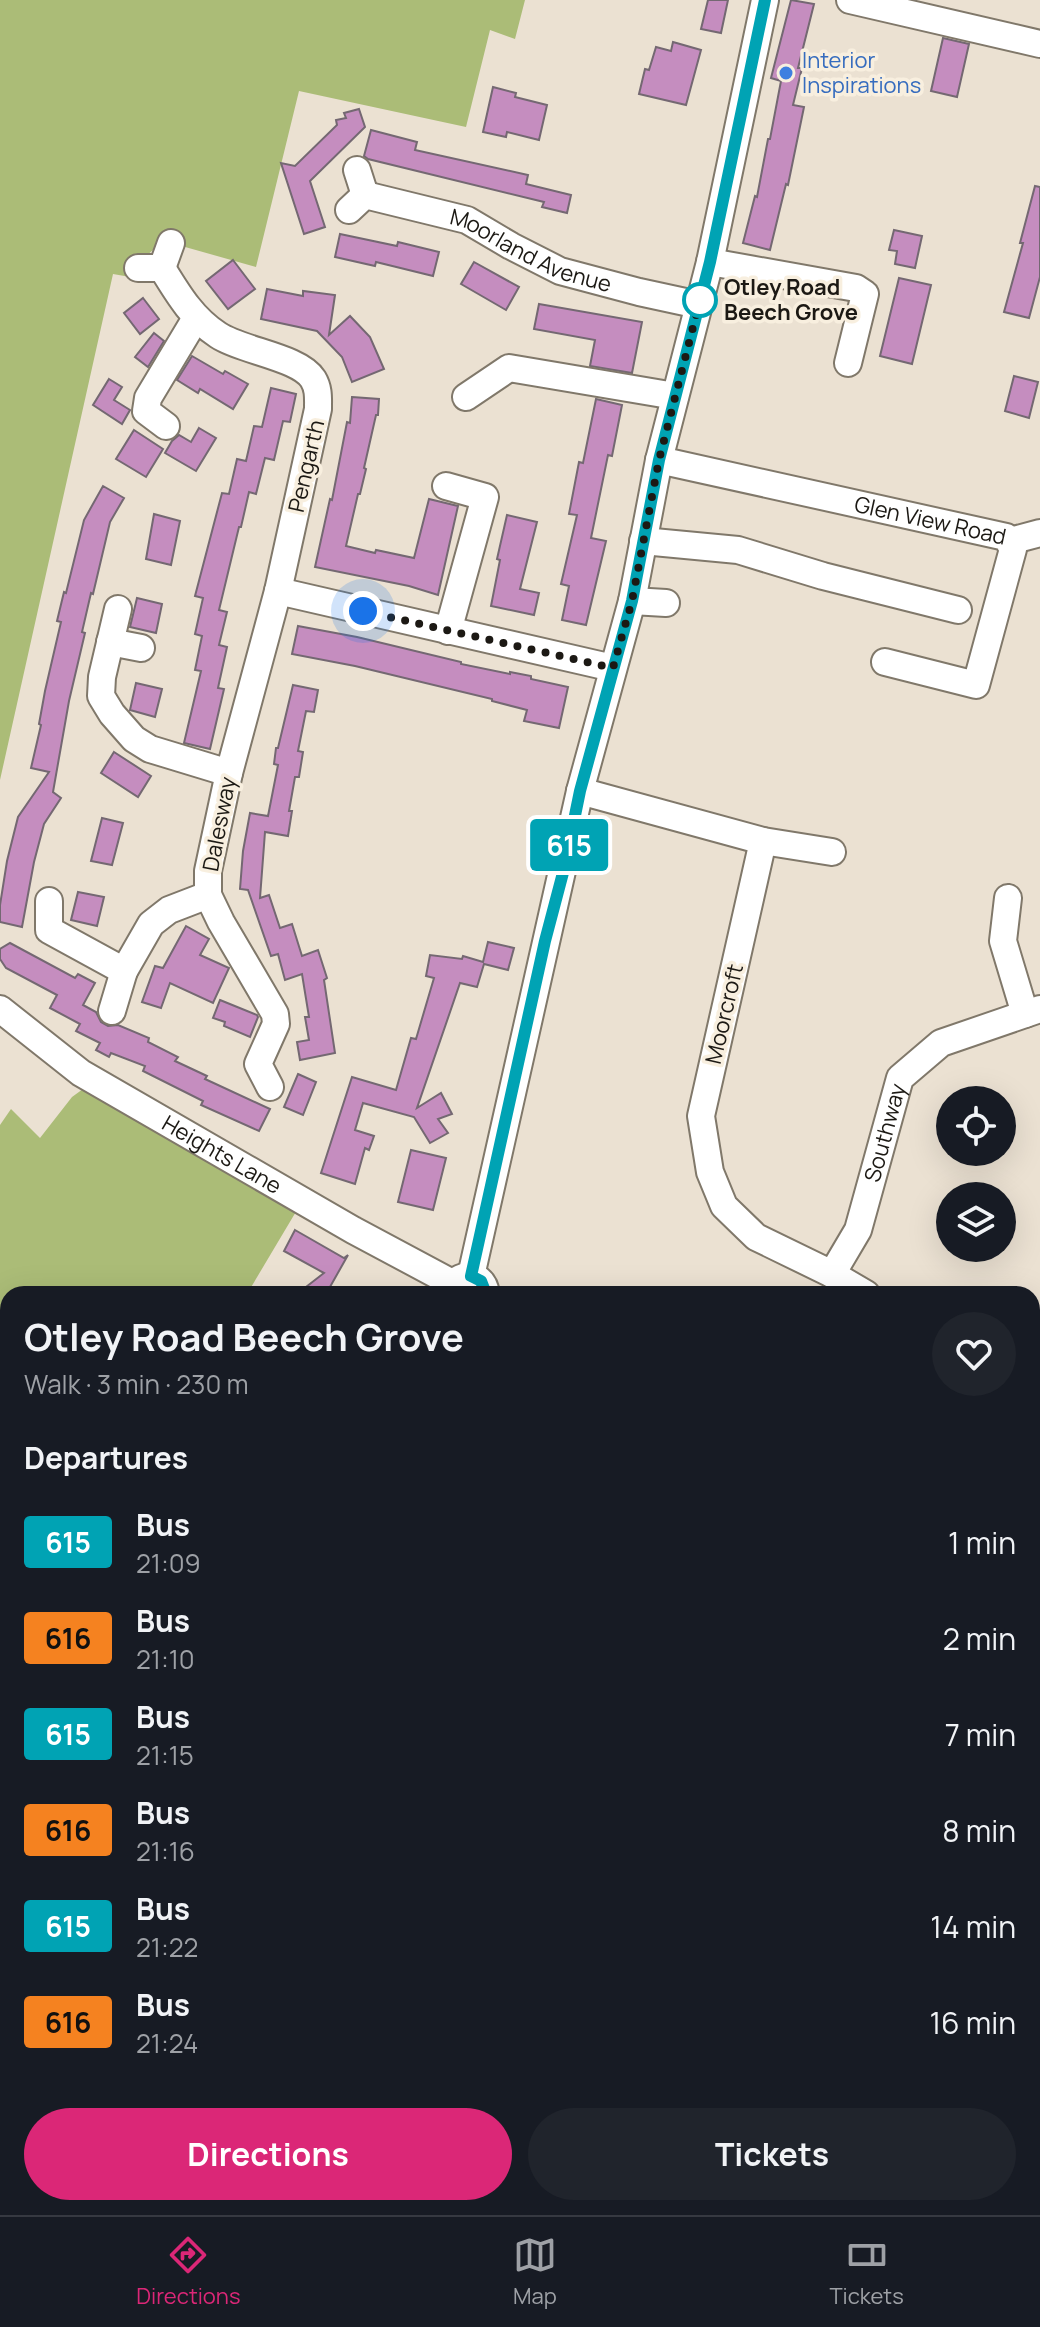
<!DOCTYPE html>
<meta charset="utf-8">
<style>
body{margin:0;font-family:Manrope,sans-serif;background:#20242c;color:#f1f3f6;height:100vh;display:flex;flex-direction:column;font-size:30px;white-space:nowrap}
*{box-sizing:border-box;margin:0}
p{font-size:26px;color:#9ea1a6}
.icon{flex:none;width:44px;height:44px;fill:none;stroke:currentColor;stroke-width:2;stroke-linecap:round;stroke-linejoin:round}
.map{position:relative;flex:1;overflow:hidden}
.side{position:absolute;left:0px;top:1286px;width:1040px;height:930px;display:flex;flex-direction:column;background:#171b24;border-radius:24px 24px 0 0;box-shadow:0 8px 32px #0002}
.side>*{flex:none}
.badge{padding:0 16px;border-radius:6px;font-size:28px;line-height:52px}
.tools{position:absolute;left:936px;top:1086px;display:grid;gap:16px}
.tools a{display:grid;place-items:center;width:80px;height:80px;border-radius:50%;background:#171b24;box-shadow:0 8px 32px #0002;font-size:40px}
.you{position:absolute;width:40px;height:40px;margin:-20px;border:6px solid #fff;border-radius:50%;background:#1a73e8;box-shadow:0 0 0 12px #1a73e833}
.map>.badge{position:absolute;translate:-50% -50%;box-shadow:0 0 0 4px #fff}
h2{padding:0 24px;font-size:30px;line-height:72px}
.round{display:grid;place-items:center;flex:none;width:84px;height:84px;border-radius:42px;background:#20242c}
.head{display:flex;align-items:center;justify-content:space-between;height:136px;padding:0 24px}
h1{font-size:38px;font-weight:700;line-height:60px}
.action{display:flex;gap:16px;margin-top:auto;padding:16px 24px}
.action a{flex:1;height:92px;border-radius:48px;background:#db2777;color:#fff;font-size:32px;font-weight:700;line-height:92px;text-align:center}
.action a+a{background:#20242c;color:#f1f3f6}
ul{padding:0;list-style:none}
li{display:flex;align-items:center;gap:24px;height:96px;padding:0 24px}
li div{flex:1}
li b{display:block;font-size:30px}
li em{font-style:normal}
li .badge{min-width:88px;font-weight:700;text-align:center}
.tabs{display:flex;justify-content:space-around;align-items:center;height:112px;border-top:2px solid #363941;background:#171b24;font-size:22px;color:#9ea1a6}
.tabs a{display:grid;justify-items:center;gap:4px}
.tabs .selected{color:#db2777}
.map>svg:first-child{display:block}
.green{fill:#abbc77}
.building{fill:#c58dbf;stroke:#746872;stroke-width:2}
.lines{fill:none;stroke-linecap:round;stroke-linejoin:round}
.minor-casing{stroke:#80786a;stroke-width:30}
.minor{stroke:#fff;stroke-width:26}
.line-casing{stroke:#fff;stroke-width:18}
.line{stroke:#00a3b4;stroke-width:12}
.walk{stroke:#1c1914;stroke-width:8;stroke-dasharray:0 14.4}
.shop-dot{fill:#3f7fe0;stroke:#f8efdf;stroke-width:3}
.stop-dot{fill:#fff;stroke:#00a3b4;stroke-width:4}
.labels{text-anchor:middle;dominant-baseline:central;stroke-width:7;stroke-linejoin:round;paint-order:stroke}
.shop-label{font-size:22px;fill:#366cbe;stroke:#f8efdf;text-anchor:start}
.street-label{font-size:22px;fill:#1c1914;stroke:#f8efdf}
.stop-label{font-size:22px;font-weight:bold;fill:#1c1914;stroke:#f8efdf;text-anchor:start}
</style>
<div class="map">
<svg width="1040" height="2215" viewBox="0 0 1040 2215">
<rect width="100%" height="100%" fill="#ebe1d2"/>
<g class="green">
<path d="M0,0H525L515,39L490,30L466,127L299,91L256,267L171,243L156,242L154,249L144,258L136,278L113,274L0,780Z"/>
<path d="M83,1089L297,1210L247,1294H8V2208H638L635,2215H0V1125L11,1109L40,1138L72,1097Z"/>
<path d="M681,2208H851L862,2215H680Z"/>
</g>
<g class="building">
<path d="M708,0H728L721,33L701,29Z"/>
<path d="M791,0L814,4L798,68H802L793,105L804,107L788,185L786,184L770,250L743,243L755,196L757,197L768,139H770L781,81L771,78Z"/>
<path d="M943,38L969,44L957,97L931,91Z"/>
<path d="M673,42L701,50L686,105L639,94L645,69L649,70L656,47L671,51Z"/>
<path d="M493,87L516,93L515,97L547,105L539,140L507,132L506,137L483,132Z"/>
<path d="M359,109L365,127L310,181L325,227L304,234L281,163L295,166L337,125L336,120L346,118L344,113Z"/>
<path d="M371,130L417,142L415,150L528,175L526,184L571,195L567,213L542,207L544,202L368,159L364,156Z"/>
<path d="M1035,186L1040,187V277L1029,318L1004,312L1023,243H1020Z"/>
<path d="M894,230L922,236L915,268L895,264L897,251L889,250Z"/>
<path d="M340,234L397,246L398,242L439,252L433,276L376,262L375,266L335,257Z"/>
<path d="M233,260L255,289L228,309L206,281Z"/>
<path d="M474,262L519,287L506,310L461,284Z"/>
<path d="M899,278L931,285L912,364L880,356Z"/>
<path d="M267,289L303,296V291L335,295L329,335L350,316L370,337L384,369L352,382L342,357L317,331L261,319Z"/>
<path d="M143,298L159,319L140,334L124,313Z"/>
<path d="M539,304L642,322L632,373L590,366L595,340L534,329Z"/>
<path d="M154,333L164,341L148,367L135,357Z"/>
<path d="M192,356L223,374L225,371L248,384L233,409L200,389L198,393L177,380Z"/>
<path d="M1014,376L1038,382L1029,418L1005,411Z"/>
<path d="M109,379L122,387L114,400L130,410L122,424L93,405Z"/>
<path d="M271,388L296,394L290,422L283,421L274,460L265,458L256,494L249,492L241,527H239L219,610L227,612L219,645L227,647L218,688L224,689L210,749L184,743L201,671L195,670L202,636L195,634L203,598L195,596L222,493L229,494L237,459L246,461L254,426L262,427Z"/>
<path d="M352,397L379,399L378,415H376L364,468L366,469L360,494H358L346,546L375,553L376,550L414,558L429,499L458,506L438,595L409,586L315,567L330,499L332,500L347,422L350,423Z"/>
<path d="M596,399L622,405L612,456L608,455L591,538L606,541L586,625L562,620L569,586L561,584L577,515L569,514L579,462L583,463Z"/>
<path d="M199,428L216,438L196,471L165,453L172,441L179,435L191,442Z"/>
<path d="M134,430L163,449L146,477L116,459Z"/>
<path d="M103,486L124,498L110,522L93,594L91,593L82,632L85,633L69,701L53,792L61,798L44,824L34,862L22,927L0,922V905L7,861L18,817L49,772L31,768L41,725L39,724L45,691L61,622L57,621L64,592L66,593L84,520Z"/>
<path d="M154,514L180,521L171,565L146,559Z"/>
<path d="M507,515L537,522L520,589L539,593L534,615L491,606L500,560L497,559Z"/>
<path d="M137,598L162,604L156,633L130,627Z"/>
<path d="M298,626L357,637L461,662V664L510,674V672L531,676V679L568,687L559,728L524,721L527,710L492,701V699L355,666L292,654Z"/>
<path d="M136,683L162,689L155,717L130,710Z"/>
<path d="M293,685L318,690L314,712L306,711L298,751L303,752L299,777H295L289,811H292L288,836L265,832L260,898L269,895L280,928L292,924L302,956L318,950L327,978L324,980L335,1053L300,1060L297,1042L309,1040L305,1017H309L302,974L285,980L278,954L271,956L248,890L240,889L243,851L250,813L268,816L278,765L274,764L276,748H278Z"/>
<path d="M114,752L151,776L138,797L101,773Z"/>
<path d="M102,818L123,823L112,865L91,861Z"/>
<path d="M78,892L104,897L97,926L71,920Z"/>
<path d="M186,926L209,939L200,955L229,968L213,1003L170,983L161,1008L142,1002L155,966L163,968Z"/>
<path d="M488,942L514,948L508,970L484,964L477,987L460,983L417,1108L441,1093L452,1114L438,1119L448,1133L430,1143L414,1117L363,1103L355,1130L374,1136L369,1150L365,1148L355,1184L321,1173L352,1077L396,1090L411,1038L416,1039L434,978L426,976L430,955L462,959L463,956L483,962Z"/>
<path d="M10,943L75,978L78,974L95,983L83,1005L96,1012L101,1022L108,1026L118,1025L149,1038L148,1042L178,1057L175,1061L207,1076L205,1079L270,1109L259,1131L201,1105L203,1101L143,1071L145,1066L111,1053L109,1057L96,1050L100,1043L76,1031L80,1024L50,1008L57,995L6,968L0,959V949Z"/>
<path d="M220,1000L257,1015L258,1017L250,1037L224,1026L225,1022L213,1018Z"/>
<path d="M298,1074L316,1082L303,1115L284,1107Z"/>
<path d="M411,1150L446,1158L433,1210L398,1202Z"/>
<path d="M295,1230L344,1258L348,1255L326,1294H297L324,1273L284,1251Z"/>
</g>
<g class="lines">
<g class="minor-casing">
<g id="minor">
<path d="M850,0L1040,44"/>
<path d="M357,170L365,195"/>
<path id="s1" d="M349,210L365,195L467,220L511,246L560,271L639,292L699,305"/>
<path d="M710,262L856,288L865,294L848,363"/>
<path d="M138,268H162C178,294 192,318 218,335C242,351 299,357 313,379C319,389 318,398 318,409L278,591L229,773L208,871V895L221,922L275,1014L276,1024L258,1064L270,1087"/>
<path d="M162,268L171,243"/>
<path d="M466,397L509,368L675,396"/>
<path d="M166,426L146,411L148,398L196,318"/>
<path id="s2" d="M659,460L1006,537L1013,549L976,685L885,662"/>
<path d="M446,486L485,497L448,631"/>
<path d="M643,541L738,550L823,576L958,610"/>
<path d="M1010,541L1040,533"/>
<path d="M278,591L613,668"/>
<path d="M632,601L666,603"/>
<path d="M118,609L102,677L101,696L112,714L134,739L150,749L229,773"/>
<path d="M110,642L141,648"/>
<path d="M580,791L763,841L701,1116L710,1172L724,1206L756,1237L832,1274L866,1294"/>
<path d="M763,841L832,852"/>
<path d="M1008,898L1003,941L1025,1014"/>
<path d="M49,901V930L124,971L151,924L169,910L208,895"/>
<path id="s3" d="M0,1009L81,1073L353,1230L454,1284"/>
<path d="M112,1011L124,971"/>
<path id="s4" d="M832,1274L858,1230L900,1078L941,1043L1040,1009"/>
<path d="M471,1276L580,791L632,601L659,460L710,262L765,0"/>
<path d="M457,1280C471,1272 484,1278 486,1294"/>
<path d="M1032,1410L1040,1375"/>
<path d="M1032,1604L1040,1609"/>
<path d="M1032,1738L1040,1723"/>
<path d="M1032,1986L1040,1989"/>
<path d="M1032,2167L1040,2172"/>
<path d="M652,2215L655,2208"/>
</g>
</g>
<use href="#minor" class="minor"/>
</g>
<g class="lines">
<g class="line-casing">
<path id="line" d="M486,1294L481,1281L471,1276L479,1240L545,941L564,869L580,791L632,601L659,460L710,262L765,0"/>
</g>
<use href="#line" class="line"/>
<path class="walk" d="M363,611L613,668L632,601L659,460L700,300"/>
</g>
<circle class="shop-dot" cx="786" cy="73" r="8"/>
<circle class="stop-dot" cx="700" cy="300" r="16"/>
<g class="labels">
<g class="shop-label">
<text x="802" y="60">Interior<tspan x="802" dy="25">Inspirations</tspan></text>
</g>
<g class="street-label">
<text stroke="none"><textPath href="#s1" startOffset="198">Moorland Avenue</textPath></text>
<text transform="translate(306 466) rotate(-77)">Pengarth</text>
<text stroke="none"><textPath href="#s2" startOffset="278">Glen View Road</textPath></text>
<text transform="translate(219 824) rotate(-79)">Dalesway</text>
<text transform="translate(724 1014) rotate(-77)">Moorcroft</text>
<text stroke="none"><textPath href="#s4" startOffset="152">Southway</textPath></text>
<text stroke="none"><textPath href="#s3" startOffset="266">Heights Lane</textPath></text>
</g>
<g class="stop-label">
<text x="724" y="287">Otley Road<tspan x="724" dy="25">Beech Grove</tspan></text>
</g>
</g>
</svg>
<div class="tools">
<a><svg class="icon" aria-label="locate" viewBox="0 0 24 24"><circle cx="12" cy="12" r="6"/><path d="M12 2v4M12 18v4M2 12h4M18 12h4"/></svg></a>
<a><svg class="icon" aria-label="layers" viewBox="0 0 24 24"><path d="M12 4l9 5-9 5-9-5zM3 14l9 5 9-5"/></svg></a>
</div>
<div class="you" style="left:363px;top:611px"></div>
<b class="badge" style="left:569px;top:845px;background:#00a3b4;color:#fff">615</b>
<section class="side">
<div class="head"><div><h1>Otley Road Beech Grove</h1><p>Walk · 3 min · 230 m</p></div><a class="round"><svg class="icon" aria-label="heart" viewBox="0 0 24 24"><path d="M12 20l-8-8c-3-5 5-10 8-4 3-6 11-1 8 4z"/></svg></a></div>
<h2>Departures</h2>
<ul>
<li><span class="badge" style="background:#00a3b4;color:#fff">615</span><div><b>Bus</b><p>21:09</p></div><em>1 min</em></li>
<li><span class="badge" style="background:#f58220;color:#111">616</span><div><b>Bus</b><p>21:10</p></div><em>2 min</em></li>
<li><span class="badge" style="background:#00a3b4;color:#fff">615</span><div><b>Bus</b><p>21:15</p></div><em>7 min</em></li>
<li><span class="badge" style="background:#f58220;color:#111">616</span><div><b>Bus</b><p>21:16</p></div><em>8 min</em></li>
<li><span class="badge" style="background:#00a3b4;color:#fff">615</span><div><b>Bus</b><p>21:22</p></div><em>14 min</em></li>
<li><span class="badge" style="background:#f58220;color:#111">616</span><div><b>Bus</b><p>21:24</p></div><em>16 min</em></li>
</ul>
<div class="action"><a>Directions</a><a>Tickets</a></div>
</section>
</div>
<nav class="tabs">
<a class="selected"><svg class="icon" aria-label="directions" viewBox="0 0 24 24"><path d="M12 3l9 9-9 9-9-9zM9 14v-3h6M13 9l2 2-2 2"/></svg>Directions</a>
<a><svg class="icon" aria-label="map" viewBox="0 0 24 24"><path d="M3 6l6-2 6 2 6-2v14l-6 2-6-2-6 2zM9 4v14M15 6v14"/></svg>Map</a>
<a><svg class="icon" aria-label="tickets" viewBox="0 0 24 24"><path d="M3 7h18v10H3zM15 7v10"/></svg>Tickets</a>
</nav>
